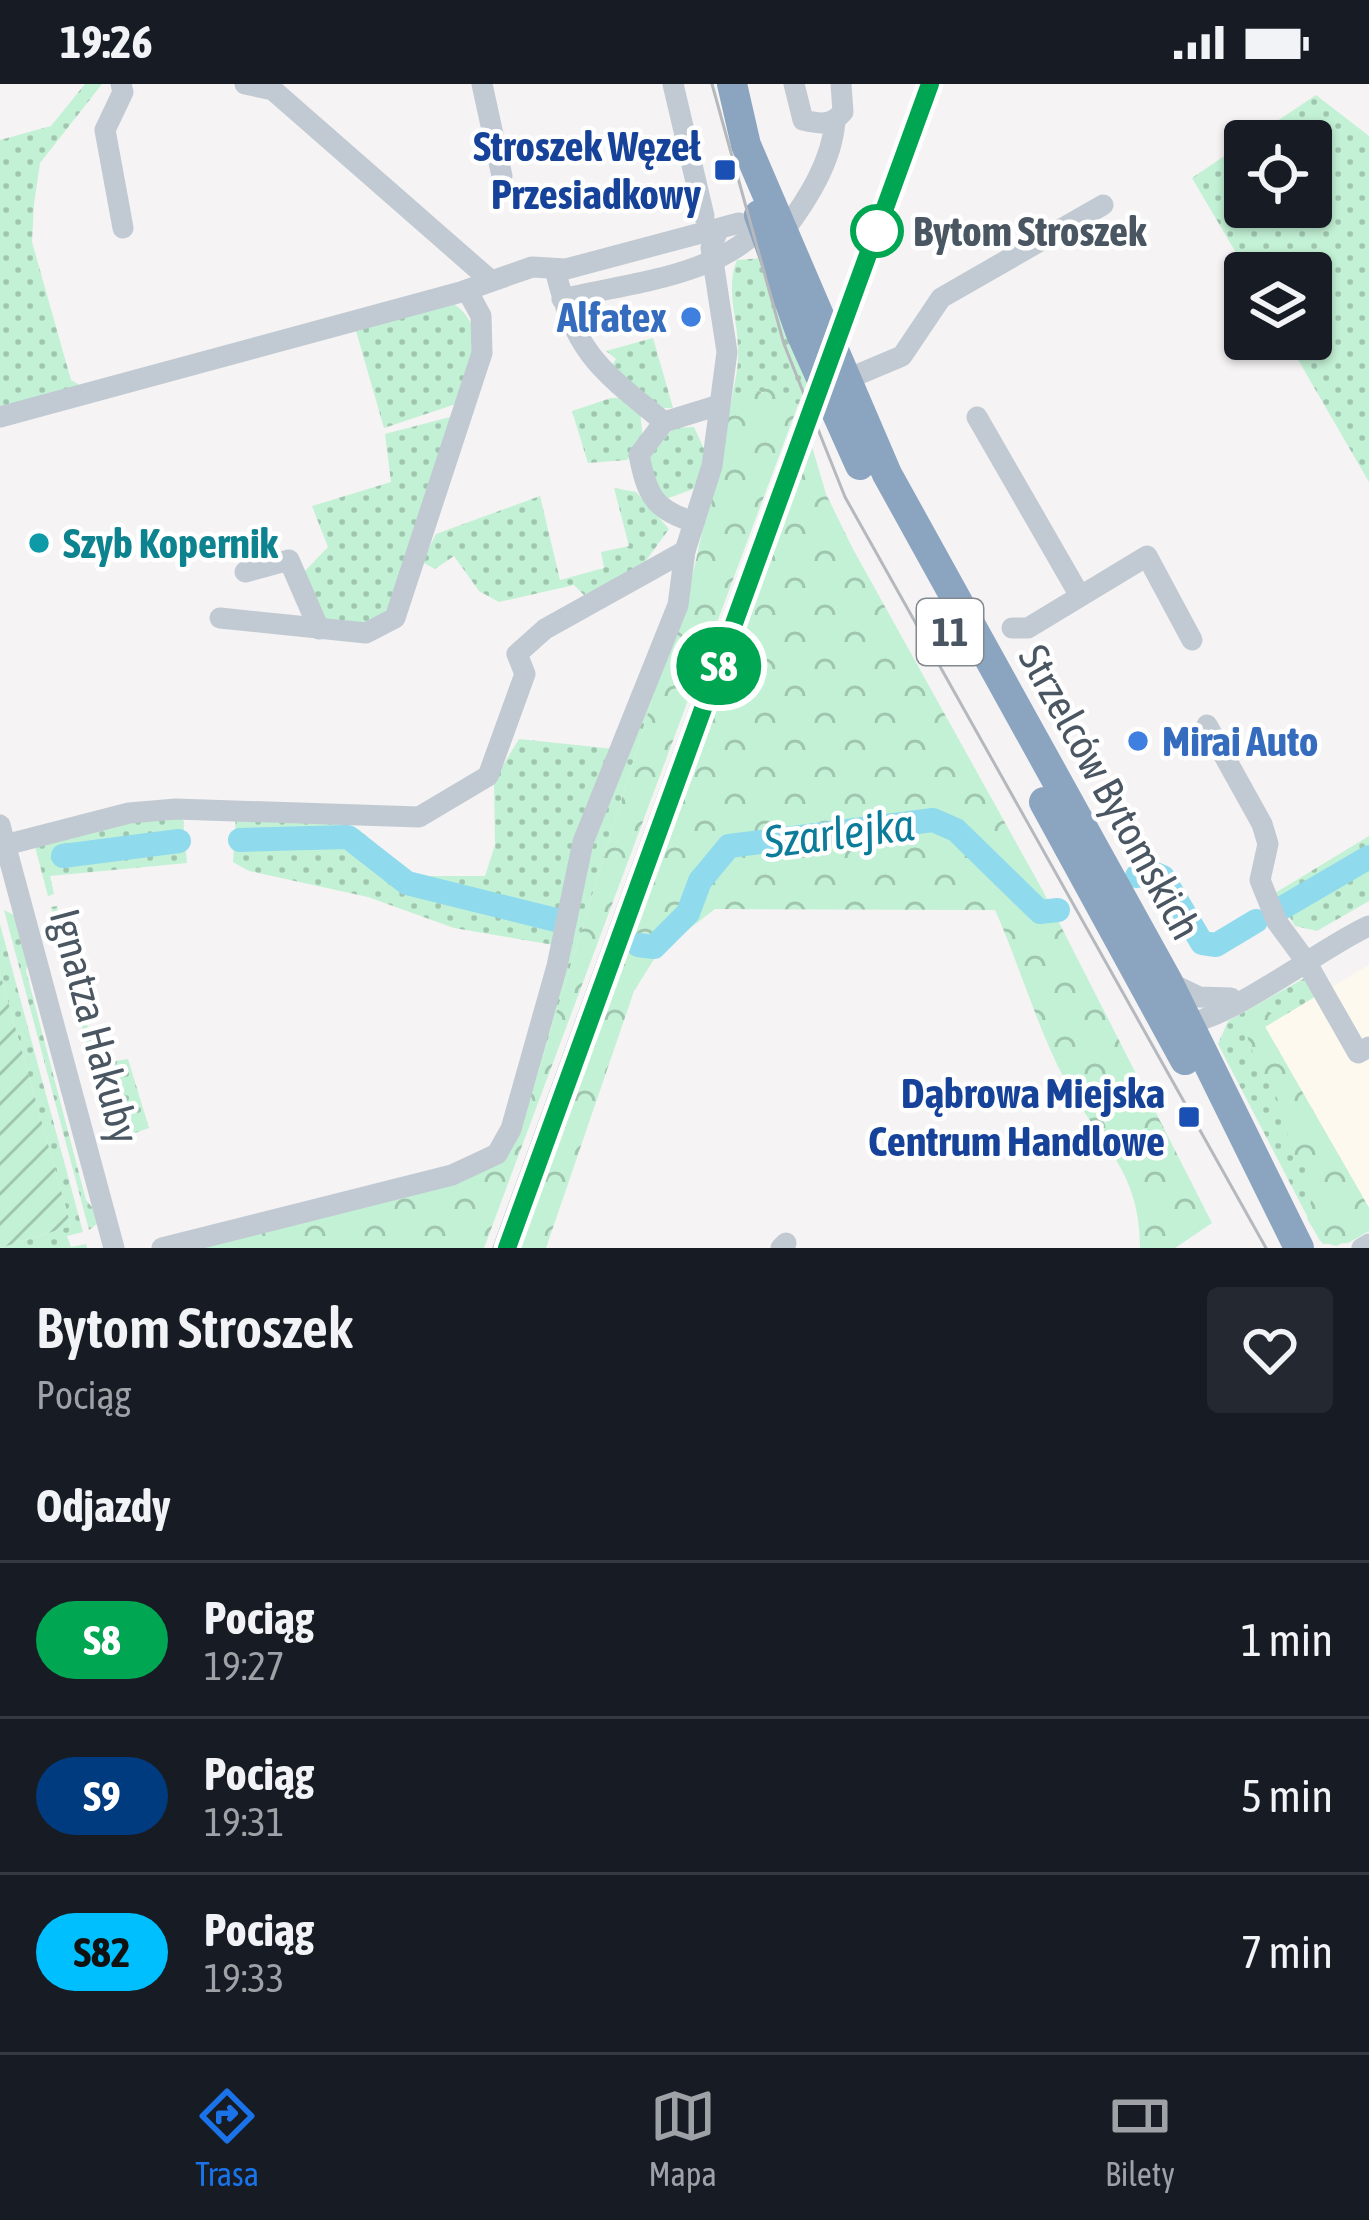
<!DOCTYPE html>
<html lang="pl">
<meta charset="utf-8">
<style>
body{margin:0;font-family:"Asap Condensed",sans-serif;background:#242831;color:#f1f3f6;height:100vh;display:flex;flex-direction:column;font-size:45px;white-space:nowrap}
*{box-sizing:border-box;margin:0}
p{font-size:39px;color:#9ea1a6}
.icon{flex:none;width:66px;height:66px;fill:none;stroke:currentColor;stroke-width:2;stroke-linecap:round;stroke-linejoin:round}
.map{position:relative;height:1164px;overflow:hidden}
.drawer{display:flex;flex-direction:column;background:#171b24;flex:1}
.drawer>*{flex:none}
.badge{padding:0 24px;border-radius:39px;font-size:42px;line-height:78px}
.fabs{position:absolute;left:1224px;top:36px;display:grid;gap:24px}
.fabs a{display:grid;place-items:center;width:108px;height:108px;border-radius:12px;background:#171b24;box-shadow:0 3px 9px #0004;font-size:60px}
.map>.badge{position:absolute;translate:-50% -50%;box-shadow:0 0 0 6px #fff}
h2{padding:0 36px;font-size:45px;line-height:108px}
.round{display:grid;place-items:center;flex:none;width:126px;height:126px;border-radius:12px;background:#242831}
.overview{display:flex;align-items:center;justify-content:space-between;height:204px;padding:0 36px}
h1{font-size:57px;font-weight:600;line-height:90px}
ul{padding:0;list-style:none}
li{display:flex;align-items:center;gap:36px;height:156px;padding:0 36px;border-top:3px solid #363941}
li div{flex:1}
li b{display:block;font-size:45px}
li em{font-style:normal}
li .badge{min-width:132px;font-weight:700;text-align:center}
.status{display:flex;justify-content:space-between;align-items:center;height:84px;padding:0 60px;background:#171b24;direction:ltr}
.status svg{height:33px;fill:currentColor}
.dock{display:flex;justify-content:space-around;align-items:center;height:168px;border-top:3px solid #363941;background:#171b24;font-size:33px;color:#9ea1a6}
.dock a{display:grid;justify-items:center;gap:6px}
.dock .on{color:#1a73e8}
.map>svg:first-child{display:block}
.commercial{fill:#fdf9ef}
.grass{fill:url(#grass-dots)}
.forest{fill:url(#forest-crowns)}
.garden{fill:url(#garden-furrows)}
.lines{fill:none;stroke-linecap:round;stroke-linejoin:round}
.stream{stroke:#90daee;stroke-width:4.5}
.river{stroke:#90daee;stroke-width:24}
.minor{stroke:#c1cad2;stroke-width:21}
.highway{stroke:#8ba5c1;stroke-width:30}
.tram{stroke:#b5b8bd;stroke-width:3}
.rail-casing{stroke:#b5b8bd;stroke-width:9}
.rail{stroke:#fff;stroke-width:4.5;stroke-dasharray:14;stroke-linecap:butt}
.line-casing{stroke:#fff;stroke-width:27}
.line{stroke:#00a651;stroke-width:18}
.transit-dot{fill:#1a4fb4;stroke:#fff;stroke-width:4.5}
.stop-dot{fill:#fff;stroke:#00a651;stroke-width:6}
.shop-dot{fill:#3f7fe0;stroke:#fff;stroke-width:4.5}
.culture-dot{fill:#0f9aa8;stroke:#fff;stroke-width:4.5}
.labels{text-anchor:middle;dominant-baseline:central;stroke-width:9;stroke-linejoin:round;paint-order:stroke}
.shield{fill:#fff;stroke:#808990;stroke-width:3}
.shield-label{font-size:39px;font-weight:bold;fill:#4a5661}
.transit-label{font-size:42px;font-weight:bold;fill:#164399;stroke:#fff;text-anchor:end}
.stop-label{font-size:42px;font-weight:bold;fill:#4a5661;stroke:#fff;text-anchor:start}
.shop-label{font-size:42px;font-weight:bold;fill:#366cbe;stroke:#fff;text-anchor:end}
.culture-label{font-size:42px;font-weight:bold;fill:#0d838f;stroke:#fff;text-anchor:start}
.street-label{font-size:42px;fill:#4a5661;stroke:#fff}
.water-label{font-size:45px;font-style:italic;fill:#0c7c9b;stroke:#fff}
</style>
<div class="status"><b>19:26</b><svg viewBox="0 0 49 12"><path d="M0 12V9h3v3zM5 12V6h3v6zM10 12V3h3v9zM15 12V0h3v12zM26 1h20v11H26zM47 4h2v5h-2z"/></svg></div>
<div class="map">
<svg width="1369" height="1164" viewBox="0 0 1369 1164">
<defs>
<pattern id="grass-dots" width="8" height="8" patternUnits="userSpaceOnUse" patternTransform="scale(3)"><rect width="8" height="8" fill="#c3f1d5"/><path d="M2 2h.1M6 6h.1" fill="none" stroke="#a0c6b0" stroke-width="1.8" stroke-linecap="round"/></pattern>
<pattern id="forest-crowns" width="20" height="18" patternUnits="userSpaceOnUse" patternTransform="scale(3)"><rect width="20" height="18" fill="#c3f1d5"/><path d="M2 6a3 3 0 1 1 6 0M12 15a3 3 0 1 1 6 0" fill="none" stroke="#a0c6b0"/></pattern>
<pattern id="garden-furrows" width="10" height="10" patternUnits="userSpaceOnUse" patternTransform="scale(3)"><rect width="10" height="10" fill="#c3f1d5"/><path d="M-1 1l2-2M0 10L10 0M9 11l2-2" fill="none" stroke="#a0c6b0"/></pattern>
</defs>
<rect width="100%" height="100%" fill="#f5f3f3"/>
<path class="commercial" d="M1369,881V1124L1265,942Z"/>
<g class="grass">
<path d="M85,0H102L40,79L34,120L32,158L71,296L86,305L0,327V56L51,42Z"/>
<path d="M1316,11L1369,52V398L1286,255H1311V189H1248L1192,94L1245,58V123H1311V57H1247Z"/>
<path d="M764,174L811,290L798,321C776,307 756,303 732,314C734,301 738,287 738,274C740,239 724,207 737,176Z"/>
<path d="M453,219C491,247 471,281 459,319L384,344L356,247Z"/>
<path d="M653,254L673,324H663L611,283L616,275L606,267Z"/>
<path d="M611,314H623L640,327L643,354L627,376L588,379L572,327Z"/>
<path d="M454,332L393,525L366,543L322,539L302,490L328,463L312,422L391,398L385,350Z"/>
<path d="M694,343L706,369L696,404L663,416L646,378L673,344Z"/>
<path d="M614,404L636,408L669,445L642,482L586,513L574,501L499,518L479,507L454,472L435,485L422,478L436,450L540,412L560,496L604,484L601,468L629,462Z"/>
<path d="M666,570L522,1041L576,805Z"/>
<path d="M519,655L614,665L554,861L454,844L368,813L249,787L233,778L236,732L337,738L358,745L414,792H485L495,761L494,696Z"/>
<path d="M183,734L187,779L50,792L54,810L48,812L34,759L136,735Z"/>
<path d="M1369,752V817L1317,847L1295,842L1275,809Z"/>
<path d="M57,822L97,980L128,975L149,1044L112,1057L51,823Z"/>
<path d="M4,826L16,832L29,873L26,887L86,1116L96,1128L97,1140L89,1146Z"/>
<path d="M0,840L83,1148L67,1152L71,1163L86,1160L87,1164H0L71,1142L0,889Z"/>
<path d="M1305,894L1318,911L1265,943L1369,1124V1147L1336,1162L1320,1157L1218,960L1228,937Z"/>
</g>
<g class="forest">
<path d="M769,296L798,321L484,1164H200L497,1081L522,1041L666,570L686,521L732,314L753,305L763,309Z"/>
<path d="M810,356L826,410L853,465L1043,807L1212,1139L1175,1164H1140C1141,1087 1099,1059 1066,998C1037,944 1020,882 995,826L715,825L658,869L634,907L546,1164H517Z"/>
<path d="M1265,926L1279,933L1265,943L1369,1124V1147L1348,1159L1323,1160L1307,1135L1311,1117L1306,1098L1314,1082L1287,1068L1295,1059L1287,1054C1292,1021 1252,985 1246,946Z"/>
</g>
<path class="garden" d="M0,889L71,1142L0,1164Z"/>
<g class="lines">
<path class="stream" d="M99,776L101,765"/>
<g class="river">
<path d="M240,756L348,753L407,799L556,836"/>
<path d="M63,772L179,757"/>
<path d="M1137,792L1151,788L1163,793L1202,859L1216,861L1256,837"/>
<path d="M1282,824L1369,773"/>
<path d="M638,861L654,863L688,829L700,797L729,762L933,736L956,746L1040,828L1058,826"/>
</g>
<g class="minor">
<path d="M121,0L123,8L105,46L123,144"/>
<path d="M245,0L273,6L490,196"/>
<path d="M482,0L502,92"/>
<path d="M673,0L704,132"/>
<path d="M794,0L803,36C820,40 831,42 843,28L841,0"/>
<path d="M784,147C808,115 832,77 835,37"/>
<path d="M555,185C575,269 599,285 664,338L719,321"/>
<path d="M562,215C628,199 727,192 768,134"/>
<path d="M845,296L902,272L941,214L1103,121"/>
<path d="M0,333L461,208L532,183L566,185L739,139L769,145"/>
<path d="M977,333L1080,512"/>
<path d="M664,338L639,371C647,411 654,426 694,438"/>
<path d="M245,488L289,476L319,545"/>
<path d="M220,534L366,549L395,534L482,269L481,232L467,206"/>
<path d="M1012,544H1028L1147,472L1192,556"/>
<path d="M1207,641L1262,740L1268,760L1260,796L1277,838L1305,876L1358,969L1369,963"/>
<path d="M0,741L114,1164"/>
<path d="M5,761L129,729L176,725L419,733L488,692L525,590L517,570L545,545L685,467"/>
<path d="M1170,899L1199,913L1231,914"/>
<path d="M1179,938C1213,948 1326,860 1369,842"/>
<path d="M162,1164L452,1091L497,1070L511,1045L557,882L583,758L678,521L685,467L712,382L727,268L711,164L718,146"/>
<path d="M781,1164L786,1159"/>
<path d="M1362,1164L1369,1160"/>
</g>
<g class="highway">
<path d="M732,0L746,61L887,390L1167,896L1299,1164"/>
<path d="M759,131L800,247L860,381"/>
<path d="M1044,718L1185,976"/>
</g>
<path class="tram" d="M712,0L784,260L845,413L1266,1164"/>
<g class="rail-casing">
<path id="rail" d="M497,1164L921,0"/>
</g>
<use href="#rail" class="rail"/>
</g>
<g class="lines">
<g class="line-casing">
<path id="line" d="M507,1164L930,0"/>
</g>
<use href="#line" class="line"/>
</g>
<g class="transit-dot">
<rect x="713" y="74" width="24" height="24" rx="6"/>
<rect x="1177" y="1021" width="24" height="24" rx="6"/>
</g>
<circle class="stop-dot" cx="877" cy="147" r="24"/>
<g class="shop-dot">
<circle cx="691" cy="233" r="12"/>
<circle cx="1138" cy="657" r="12"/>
</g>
<circle class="culture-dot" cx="39" cy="459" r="12"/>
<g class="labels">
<rect class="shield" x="917" y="515" width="66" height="66" rx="9"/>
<g class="shield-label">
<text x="950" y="548">11</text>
</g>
<g class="transit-label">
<text x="701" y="62">Stroszek Węzeł<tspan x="701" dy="48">Przesiadkowy</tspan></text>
<text x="1165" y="1009">Dąbrowa Miejska<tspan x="1165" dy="48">Centrum Handlowe</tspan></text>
</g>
<g class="stop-label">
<text x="913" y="147">Bytom Stroszek</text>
</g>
<g class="shop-label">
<text x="667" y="233">Alfatex</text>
<text x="1162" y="657" text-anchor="start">Mirai Auto</text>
</g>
<g class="culture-label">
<text x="63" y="459">Szyb Kopernik</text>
</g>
<g class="street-label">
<text transform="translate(1110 708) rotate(61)">Strzelców Bytomskich</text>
<text transform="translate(95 942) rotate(75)">Ignatza Hakuby</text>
</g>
<g class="water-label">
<text transform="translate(839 749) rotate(-7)">Szarlejka</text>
</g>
</g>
</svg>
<div class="fabs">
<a><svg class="icon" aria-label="locate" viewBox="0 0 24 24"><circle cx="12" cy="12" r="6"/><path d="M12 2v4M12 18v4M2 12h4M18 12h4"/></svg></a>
<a><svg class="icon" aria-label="layers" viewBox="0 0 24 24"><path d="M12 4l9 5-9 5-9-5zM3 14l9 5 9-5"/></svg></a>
</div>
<b class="badge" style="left:719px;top:582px;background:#00a651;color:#fff">S8</b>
</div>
<section class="drawer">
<div class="overview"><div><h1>Bytom Stroszek</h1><p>Pociąg</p></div><a class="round"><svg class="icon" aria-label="heart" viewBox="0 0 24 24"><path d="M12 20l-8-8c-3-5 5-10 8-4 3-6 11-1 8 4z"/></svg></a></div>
<h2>Odjazdy</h2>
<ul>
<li><span class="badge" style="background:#00a651;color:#fff">S8</span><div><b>Pociąg</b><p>19:27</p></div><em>1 min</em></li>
<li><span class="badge" style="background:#003b80;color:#fff">S9</span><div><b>Pociąg</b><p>19:31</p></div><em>5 min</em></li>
<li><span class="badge" style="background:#00bfff;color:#111">S82</span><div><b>Pociąg</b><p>19:33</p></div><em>7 min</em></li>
</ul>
</section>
<nav class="dock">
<a class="on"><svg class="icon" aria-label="directions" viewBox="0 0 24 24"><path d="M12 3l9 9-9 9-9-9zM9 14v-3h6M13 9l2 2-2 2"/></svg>Trasa</a>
<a><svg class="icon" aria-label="map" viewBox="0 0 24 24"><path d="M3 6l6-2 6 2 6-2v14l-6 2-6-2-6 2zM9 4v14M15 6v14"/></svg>Mapa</a>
<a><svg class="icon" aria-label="tickets" viewBox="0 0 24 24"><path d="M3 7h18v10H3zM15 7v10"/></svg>Bilety</a>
</nav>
